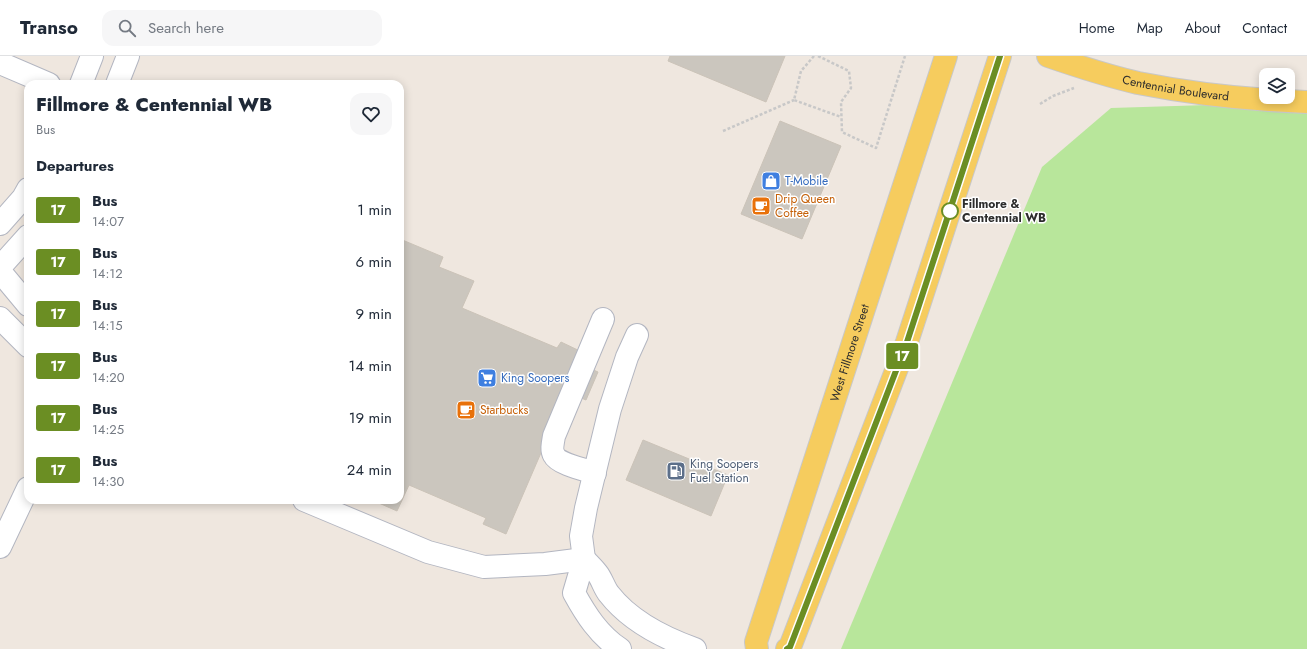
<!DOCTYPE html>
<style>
body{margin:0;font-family:Jost,sans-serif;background:#f6f6f7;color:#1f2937;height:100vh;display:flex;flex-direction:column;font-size:15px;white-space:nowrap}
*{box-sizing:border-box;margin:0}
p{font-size:13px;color:#747a83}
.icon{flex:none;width:22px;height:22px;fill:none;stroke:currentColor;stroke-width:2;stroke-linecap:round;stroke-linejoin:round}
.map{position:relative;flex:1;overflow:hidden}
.sheet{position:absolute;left:24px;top:24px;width:380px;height:424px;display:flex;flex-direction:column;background:#fff;border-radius:12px;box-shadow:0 2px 10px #0003}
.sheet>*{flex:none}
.badge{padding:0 8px;border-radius:3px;font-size:14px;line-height:26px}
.tools{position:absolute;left:1259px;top:12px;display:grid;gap:8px}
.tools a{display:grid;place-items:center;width:36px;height:36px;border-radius:8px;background:#fff;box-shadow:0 2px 10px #0003;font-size:20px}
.map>.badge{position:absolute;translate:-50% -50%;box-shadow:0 0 0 2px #fff}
h2{padding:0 12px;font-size:15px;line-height:36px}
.round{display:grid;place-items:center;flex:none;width:42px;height:42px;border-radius:12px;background:#f6f6f7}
.summary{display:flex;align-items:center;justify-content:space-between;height:68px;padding:0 12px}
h1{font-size:19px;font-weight:800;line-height:30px}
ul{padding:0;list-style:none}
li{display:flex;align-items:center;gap:12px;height:52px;padding:0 12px}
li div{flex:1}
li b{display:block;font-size:15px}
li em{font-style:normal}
li .badge{min-width:44px;font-weight:700;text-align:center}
header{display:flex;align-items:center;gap:24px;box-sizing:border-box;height:56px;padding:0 20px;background:#fff;border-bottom:1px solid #e0e1e3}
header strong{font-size:19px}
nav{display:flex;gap:22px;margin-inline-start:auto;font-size:14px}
.search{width:280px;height:36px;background:#f6f6f7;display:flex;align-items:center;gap:10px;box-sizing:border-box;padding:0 14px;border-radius:12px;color:#747a83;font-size:15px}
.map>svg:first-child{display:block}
.green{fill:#b8e69b}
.building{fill:#cbc6be;stroke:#cbc3b8}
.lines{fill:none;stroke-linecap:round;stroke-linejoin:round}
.minor-casing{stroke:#b3b6c1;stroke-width:24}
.major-casing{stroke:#c8c8c8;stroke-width:24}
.path{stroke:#c8c8c8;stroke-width:2.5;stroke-dasharray:3 2;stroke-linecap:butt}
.minor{stroke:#fff;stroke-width:22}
.major{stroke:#f6cc5e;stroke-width:22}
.line-casing{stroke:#fff;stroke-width:9}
.line{stroke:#6b8e23;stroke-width:6}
.stop-dot{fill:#fff;stroke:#6b8e23;stroke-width:2}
.labels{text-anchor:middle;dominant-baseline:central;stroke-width:3;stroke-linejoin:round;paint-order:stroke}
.street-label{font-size:12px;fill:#2d2d2d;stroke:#fff}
.shop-label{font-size:12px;fill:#366cbe;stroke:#fff;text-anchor:start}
.food-label{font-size:12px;fill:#c56008;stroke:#fff;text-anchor:start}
.stop-label{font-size:12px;font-weight:bold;fill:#2d2d2d;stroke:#fff;text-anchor:start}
.service-label{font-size:12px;fill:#4e5e75;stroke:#fff;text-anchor:start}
</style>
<header>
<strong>Transo</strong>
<div class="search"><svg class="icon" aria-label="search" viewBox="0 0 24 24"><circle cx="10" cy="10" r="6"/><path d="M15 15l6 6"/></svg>Search here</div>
<nav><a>Home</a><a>Map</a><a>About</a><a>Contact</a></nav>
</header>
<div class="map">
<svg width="1307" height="593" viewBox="0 0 1307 593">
<rect width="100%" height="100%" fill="#efe7df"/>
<path class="green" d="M1307,46V593H841L1042,111L1111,52Z"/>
<g class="building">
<path d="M670,0H785L766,46L668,5Z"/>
<path d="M780,65L841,90L802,183L741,158Z"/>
<path d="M400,183L443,201L439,211L474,225L462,252L557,292L561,286L584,297L506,478L483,468L486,462L409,429L397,455L372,444H400Z"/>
<path d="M580,308L598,316L586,344L567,336Z"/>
<path d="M643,384L728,419L711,460L626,424Z"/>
</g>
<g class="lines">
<g class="minor-casing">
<g id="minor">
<path d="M0,7L49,28"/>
<path d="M81,28L92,0"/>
<path d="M117,28L128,0"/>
<path d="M0,168L23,142L28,133"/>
<path d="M2,209L28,180"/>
<path d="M3,219L28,249"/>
<path d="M0,262L28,290"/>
<path d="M595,417C586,414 558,408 554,399C551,394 553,386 554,380L603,263"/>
<path d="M304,444L428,496L484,511L545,508L584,503"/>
<path d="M0,491L28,432"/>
<path d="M584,503C588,507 593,512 597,517C602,523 604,532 609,538C630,565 664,582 695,593"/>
<path d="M620,593C599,579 586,559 574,537L584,503L581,480L586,452L610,353L627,301L637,279"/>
</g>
</g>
<g class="major-casing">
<g id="major">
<path id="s1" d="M1048,0C1077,10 1108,20 1138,27C1194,38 1251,44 1307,46"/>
<path id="s2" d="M757,593L756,586L946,0"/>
<path d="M787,593L790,591L907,286L1000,0"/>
</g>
</g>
<g class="path">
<path d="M814,0L801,15L794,44L841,61"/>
<path d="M818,0L849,15L851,32L841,46L842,76L876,92L905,0"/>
<path d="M1040,48L1053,40L1074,32"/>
<path d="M723,75L794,44"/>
</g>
<use href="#minor" class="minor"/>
<use href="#major" class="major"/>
</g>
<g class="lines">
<g class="line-casing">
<path id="line" d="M787,593L790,591L907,286L1000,0"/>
</g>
<use href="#line" class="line"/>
</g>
<defs>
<g id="shop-square" transform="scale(1)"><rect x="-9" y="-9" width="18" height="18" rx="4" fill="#3f7fe0" stroke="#fff"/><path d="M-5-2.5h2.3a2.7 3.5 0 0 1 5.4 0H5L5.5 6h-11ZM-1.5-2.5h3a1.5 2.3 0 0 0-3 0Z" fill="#fff"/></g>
<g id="cafe-square" transform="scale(1)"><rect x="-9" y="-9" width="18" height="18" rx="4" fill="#e8710a" stroke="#fff"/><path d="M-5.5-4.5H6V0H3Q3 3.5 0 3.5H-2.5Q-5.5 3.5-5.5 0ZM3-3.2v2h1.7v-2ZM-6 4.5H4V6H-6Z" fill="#fff"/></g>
<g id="supermarket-square" transform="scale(1)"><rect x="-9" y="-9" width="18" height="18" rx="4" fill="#3f7fe0" stroke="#fff"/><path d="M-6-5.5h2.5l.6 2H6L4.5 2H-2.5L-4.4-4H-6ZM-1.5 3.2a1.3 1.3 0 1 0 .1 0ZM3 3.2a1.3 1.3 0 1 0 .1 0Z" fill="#fff"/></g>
<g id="fuel-square" transform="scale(1)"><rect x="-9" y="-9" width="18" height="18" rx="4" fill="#5c6f8a" stroke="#fff"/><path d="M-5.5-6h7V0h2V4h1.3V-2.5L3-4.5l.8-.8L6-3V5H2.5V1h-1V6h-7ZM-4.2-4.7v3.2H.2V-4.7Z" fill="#fff"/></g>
</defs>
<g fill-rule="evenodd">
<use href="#shop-square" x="771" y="125"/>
<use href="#cafe-square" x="761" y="150"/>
<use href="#supermarket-square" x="487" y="322"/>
<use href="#cafe-square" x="466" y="354"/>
<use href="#fuel-square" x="676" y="415"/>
</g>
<circle class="stop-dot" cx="950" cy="155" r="8"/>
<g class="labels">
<g class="street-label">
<text stroke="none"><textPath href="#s1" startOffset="132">Centennial Boulevard</textPath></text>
<text stroke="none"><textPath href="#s2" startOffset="311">West Fillmore Street</textPath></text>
</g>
<g class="shop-label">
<text x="785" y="125">T-Mobile</text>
<text x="501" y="322">King Soopers</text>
</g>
<g class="food-label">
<text x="775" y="143">Drip Queen<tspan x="775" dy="14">Coffee</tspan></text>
<text x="480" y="354">Starbucks</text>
</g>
<g class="stop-label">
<text x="962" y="148">Fillmore &amp;<tspan x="962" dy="14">Centennial WB</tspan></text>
</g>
<g class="service-label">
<text x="690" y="408">King Soopers<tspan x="690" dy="14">Fuel Station</tspan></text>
</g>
</g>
</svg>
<div class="tools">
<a><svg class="icon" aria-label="layers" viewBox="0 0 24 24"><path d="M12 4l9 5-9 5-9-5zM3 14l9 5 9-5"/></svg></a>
</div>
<b class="badge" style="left:902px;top:300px;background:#6b8e23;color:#fff">17</b>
<section class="sheet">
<div class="summary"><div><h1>Fillmore &amp; Centennial WB</h1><p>Bus</p></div><a class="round"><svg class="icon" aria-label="heart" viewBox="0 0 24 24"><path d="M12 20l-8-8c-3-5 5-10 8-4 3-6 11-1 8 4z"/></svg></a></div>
<h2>Departures</h2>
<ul>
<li><span class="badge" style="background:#6b8e23;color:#fff">17</span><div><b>Bus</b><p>14:07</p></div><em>1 min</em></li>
<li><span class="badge" style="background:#6b8e23;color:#fff">17</span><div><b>Bus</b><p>14:12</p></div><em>6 min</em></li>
<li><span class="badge" style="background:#6b8e23;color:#fff">17</span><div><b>Bus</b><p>14:15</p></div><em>9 min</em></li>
<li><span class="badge" style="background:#6b8e23;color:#fff">17</span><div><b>Bus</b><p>14:20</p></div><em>14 min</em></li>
<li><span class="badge" style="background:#6b8e23;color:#fff">17</span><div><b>Bus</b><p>14:25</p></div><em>19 min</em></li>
<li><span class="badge" style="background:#6b8e23;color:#fff">17</span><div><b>Bus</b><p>14:30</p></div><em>24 min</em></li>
</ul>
</section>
</div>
